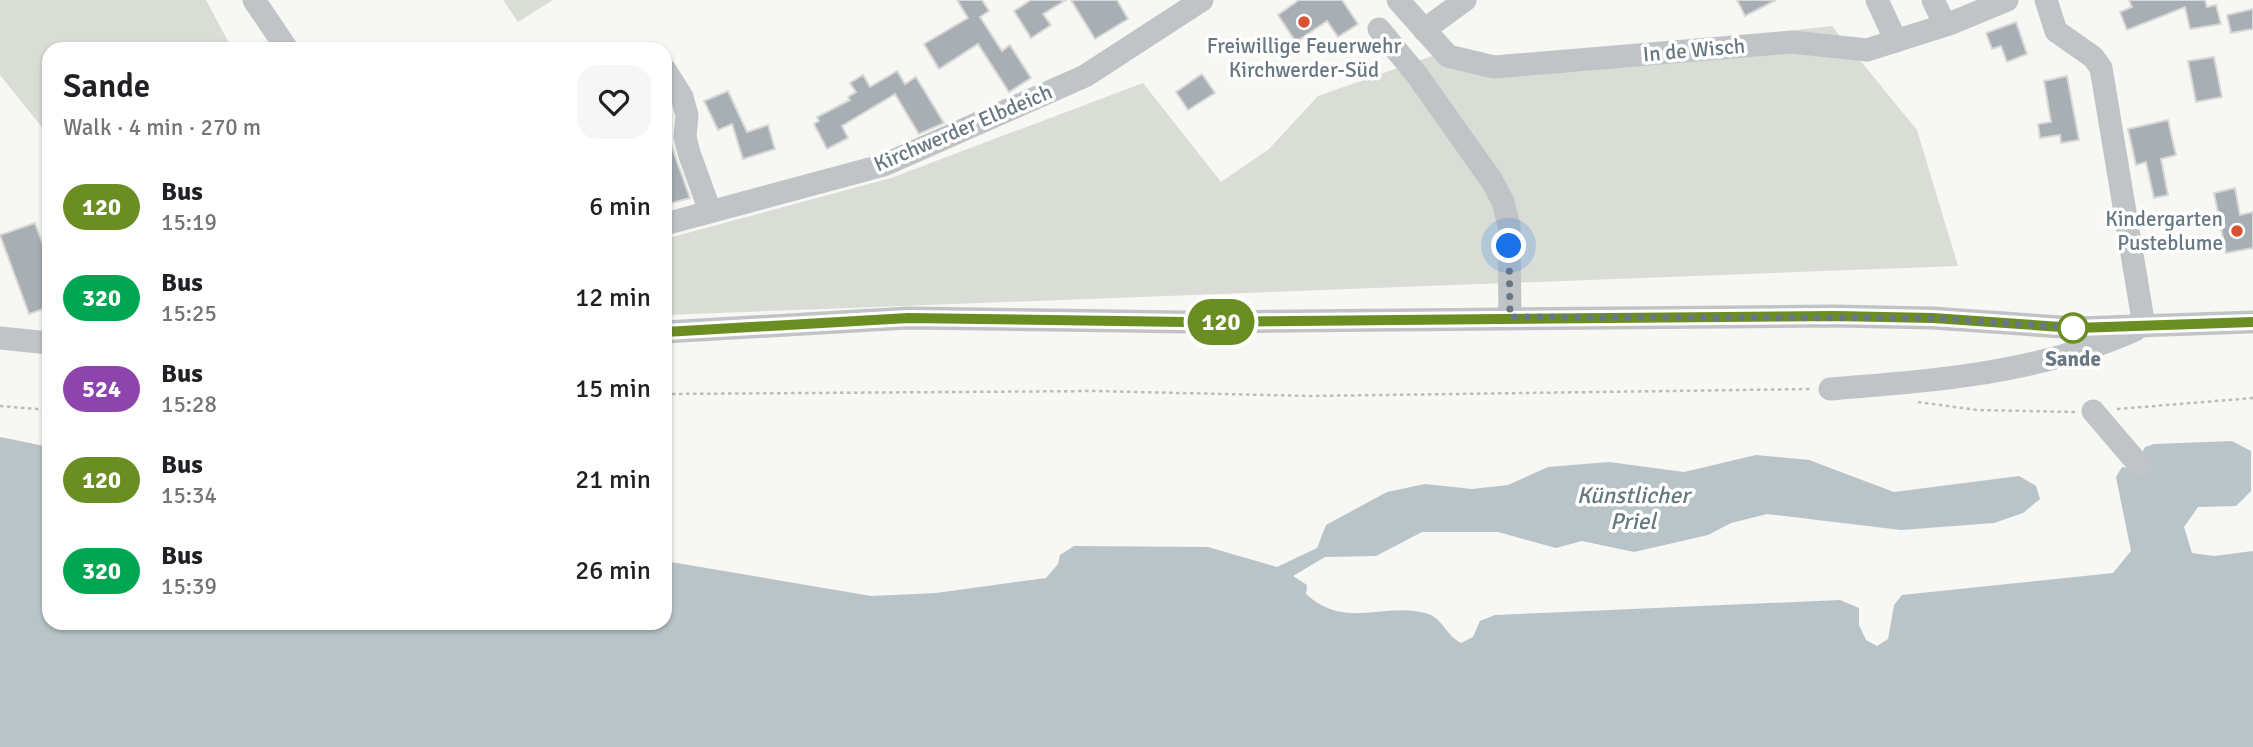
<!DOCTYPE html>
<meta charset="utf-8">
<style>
body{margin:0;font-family:Signika,sans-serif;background:#f6f6f6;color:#202124;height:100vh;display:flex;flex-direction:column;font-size:26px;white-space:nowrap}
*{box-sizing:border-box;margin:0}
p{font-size:23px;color:#757577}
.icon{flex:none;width:38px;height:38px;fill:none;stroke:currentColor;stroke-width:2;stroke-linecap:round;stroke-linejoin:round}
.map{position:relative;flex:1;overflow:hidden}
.side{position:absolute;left:42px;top:42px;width:630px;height:588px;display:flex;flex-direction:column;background:#fff;border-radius:21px;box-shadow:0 2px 5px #0004}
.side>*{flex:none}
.badge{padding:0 14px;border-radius:23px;font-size:24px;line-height:46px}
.you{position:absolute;width:35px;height:35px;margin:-18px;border:5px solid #fff;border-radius:50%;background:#1a73e8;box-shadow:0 0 0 10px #1a73e833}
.map>.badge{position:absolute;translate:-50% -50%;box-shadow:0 0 0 4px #fff}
.round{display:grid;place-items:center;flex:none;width:74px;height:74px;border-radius:21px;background:#f6f6f6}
.headline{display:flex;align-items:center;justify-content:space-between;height:119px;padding:0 21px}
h1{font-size:33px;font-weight:600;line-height:52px}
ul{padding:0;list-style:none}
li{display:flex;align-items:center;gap:21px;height:91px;padding:0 21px}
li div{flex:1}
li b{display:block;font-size:26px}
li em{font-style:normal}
li .badge{min-width:77px;font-weight:700;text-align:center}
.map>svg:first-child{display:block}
.green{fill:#d9ddd5}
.water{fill:#b8c4c7}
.building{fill:#a8afb4;stroke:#d8d8d6;stroke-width:2}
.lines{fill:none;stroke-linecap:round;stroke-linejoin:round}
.path{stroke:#babdbf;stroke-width:2.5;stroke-dasharray:3.5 3.5;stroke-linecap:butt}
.minor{stroke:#c0c4c7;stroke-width:23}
.line-casing{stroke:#fff;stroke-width:16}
.line{stroke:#6b8e23;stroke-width:10}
.walk{stroke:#687883;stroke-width:7;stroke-dasharray:0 12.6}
.poi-dot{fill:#d95332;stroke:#fff;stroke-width:2.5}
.stop-dot{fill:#fff;stroke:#6b8e23;stroke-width:3.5}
.labels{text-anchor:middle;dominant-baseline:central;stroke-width:7;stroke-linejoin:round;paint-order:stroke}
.poi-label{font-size:21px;fill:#687883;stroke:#fff}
.street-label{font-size:21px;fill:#687883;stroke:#fff}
.stop-label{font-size:21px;font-weight:bold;fill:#687883;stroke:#fff}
.water-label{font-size:23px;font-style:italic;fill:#63797f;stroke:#fff}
</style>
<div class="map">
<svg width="2253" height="747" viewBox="0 0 2253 747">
<rect width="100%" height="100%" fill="#f7f7f4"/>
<g class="green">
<path d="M0,0H206L232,49H49V136L0,75Z"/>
<path d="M503,0H553L518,22Z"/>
<path d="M1832,26L1917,130L1958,266L665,315V239L891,178L1143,83L1221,182L1269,149L1318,96L1438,54L1495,63Z"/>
</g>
<path class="water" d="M0,437L49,447V623H665V561L871,596L936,593L1046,578L1058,564L1060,555L1074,546L1208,547L1277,567L1317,548L1326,525L1387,492L1425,484L1472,489L1508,485L1548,467L1609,462L1684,472L1756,455L1809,460L1894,492L2019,476L2036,486L2040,499L2023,513L1994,523L1901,530L1767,514L1731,523L1708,535L1634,552L1582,541L1556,548L1498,532H1422L1376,556L1325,557L1293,576L1307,585L1306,594C1345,630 1381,602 1425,613C1443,617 1445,635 1461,643L1473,637L1480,621L1495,615L1840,600L1859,608V625L1866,640L1877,646L1888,639L1894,605L1902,595L2113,573L2131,551L2116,477L2122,467L2135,470L2145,447L2154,444L2232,441L2251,451V491L2236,506L2198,507L2184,527L2192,553L2214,556L2253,551V747H0Z"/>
<g class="building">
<path d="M957,0H982L989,11L980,17L1002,51L1010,45L1031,78L1009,92L978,44L939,69L924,44L968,18Z"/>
<path d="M1031,0H1066L1043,14L1051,25L1031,38L1014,11Z"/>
<path d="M1071,0H1117L1128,19L1095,39Z"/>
<path d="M1299,0H1342L1358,24L1338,37L1327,21L1296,42L1278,15Z"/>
<path d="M1737,0H1776L1745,16Z"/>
<path d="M2129,0H2205L2207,7L2216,5L2221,24L2190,29L2185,7L2127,30L2120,12L2132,7Z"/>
<path d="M2253,9V29L2231,33L2227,15Z"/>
<path d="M2016,22L2027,54L2007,62L2001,46L1992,49L1986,33Z"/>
<path d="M2214,57L2222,97L2196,102L2188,61Z"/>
<path d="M897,71L905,84L916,77L944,123L919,134L895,94L842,126L848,138L827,149L814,124L819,121L817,117L850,100L848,97L856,92L850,83L863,75L870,87Z"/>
<path d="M1202,74L1215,93L1188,110L1176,92Z"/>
<path d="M2067,76L2079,140L2061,143L2060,135L2040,138L2038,124L2051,122L2044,81Z"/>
<path d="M728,91L747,132L768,125L775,149L743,159L732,124L718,130L704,101Z"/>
<path d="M2168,120L2176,155L2161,159L2168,195L2154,198L2146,162L2136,165L2128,129Z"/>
<path d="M665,136H668L690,198L668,204L665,194Z"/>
<path d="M2235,188L2240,215L2253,212V248L2226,253L2214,193Z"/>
<path d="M35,223L49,262V307L29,314L0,235Z"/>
</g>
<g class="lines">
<g class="path">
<path d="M665,394L1095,391L1310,396L1811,389"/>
<path d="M1918,402L1977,410L2075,412"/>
<path d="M0,406L49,410"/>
<path d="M2117,409L2253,398"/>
</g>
<g class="minor">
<path d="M254,0L287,49"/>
<path d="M1398,0L1448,56L1494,67L1792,42L1867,50L1949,24L2007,0"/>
<path d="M1877,0L1896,41"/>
<path d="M1933,0L1945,25"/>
<path d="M2046,0L2056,31L2093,57L2101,68L2144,326"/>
<path d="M1379,29L1417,75L1492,181L1503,202L1509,225L1510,317"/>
<path d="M1424,30L1465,0"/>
<path d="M665,70L682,97L687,115L685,137L689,153L710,211"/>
<path d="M665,224L884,165L1085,76L1202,0"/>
<path d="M665,332L908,318L1185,322L1835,316L1933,318L2076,328L2253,322"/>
<path d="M0,338L49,343"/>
<path d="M1830,389C1932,381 2040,373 2135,330"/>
<path d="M2093,411L2140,466"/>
</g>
</g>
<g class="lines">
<g class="line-casing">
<path id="line" d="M665,332L908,318L1185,322L1835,316L1933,318L2076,328L2253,322"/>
</g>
<use href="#line" class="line"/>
<path class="walk" d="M1509,246L1510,317L1933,318L2076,328H2073"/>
</g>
<g class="poi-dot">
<circle cx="1304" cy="22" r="7"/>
<circle cx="2237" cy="231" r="7"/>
</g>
<circle class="stop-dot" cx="2073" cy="328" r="14"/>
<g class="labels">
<g class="poi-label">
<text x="1304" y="46">Freiwillige Feuerwehr<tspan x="1304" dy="24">Kirchwerder-Süd</tspan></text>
<text x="2223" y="219" text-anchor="end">Kindergarten<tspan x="2223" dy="24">Pusteblume</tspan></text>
</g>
<g class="street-label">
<text transform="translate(1694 50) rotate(-5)">In de Wisch</text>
<text transform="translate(963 128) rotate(-23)">Kirchwerder Elbdeich</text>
</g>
<g class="stop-label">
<text x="2073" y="359">Sande</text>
</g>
<g class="water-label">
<text x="1633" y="495">Künstlicher<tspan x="1633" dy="26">Priel</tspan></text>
</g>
</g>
</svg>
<div class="you" style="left:1509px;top:246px"></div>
<b class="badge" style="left:1221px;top:322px;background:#6b8e23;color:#fff">120</b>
<section class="side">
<div class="headline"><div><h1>Sande</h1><p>Walk · 4 min · 270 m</p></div><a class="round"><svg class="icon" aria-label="heart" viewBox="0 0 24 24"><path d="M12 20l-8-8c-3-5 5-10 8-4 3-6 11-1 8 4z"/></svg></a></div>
<ul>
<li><span class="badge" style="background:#6b8e23;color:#fff">120</span><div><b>Bus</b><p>15:19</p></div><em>6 min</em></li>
<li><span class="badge" style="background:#00a651;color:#fff">320</span><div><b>Bus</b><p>15:25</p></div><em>12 min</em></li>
<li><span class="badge" style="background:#8e44ad;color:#fff">524</span><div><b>Bus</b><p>15:28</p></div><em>15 min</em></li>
<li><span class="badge" style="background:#6b8e23;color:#fff">120</span><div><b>Bus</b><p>15:34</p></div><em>21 min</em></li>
<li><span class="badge" style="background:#00a651;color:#fff">320</span><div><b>Bus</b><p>15:39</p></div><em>26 min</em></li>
</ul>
</section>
</div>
